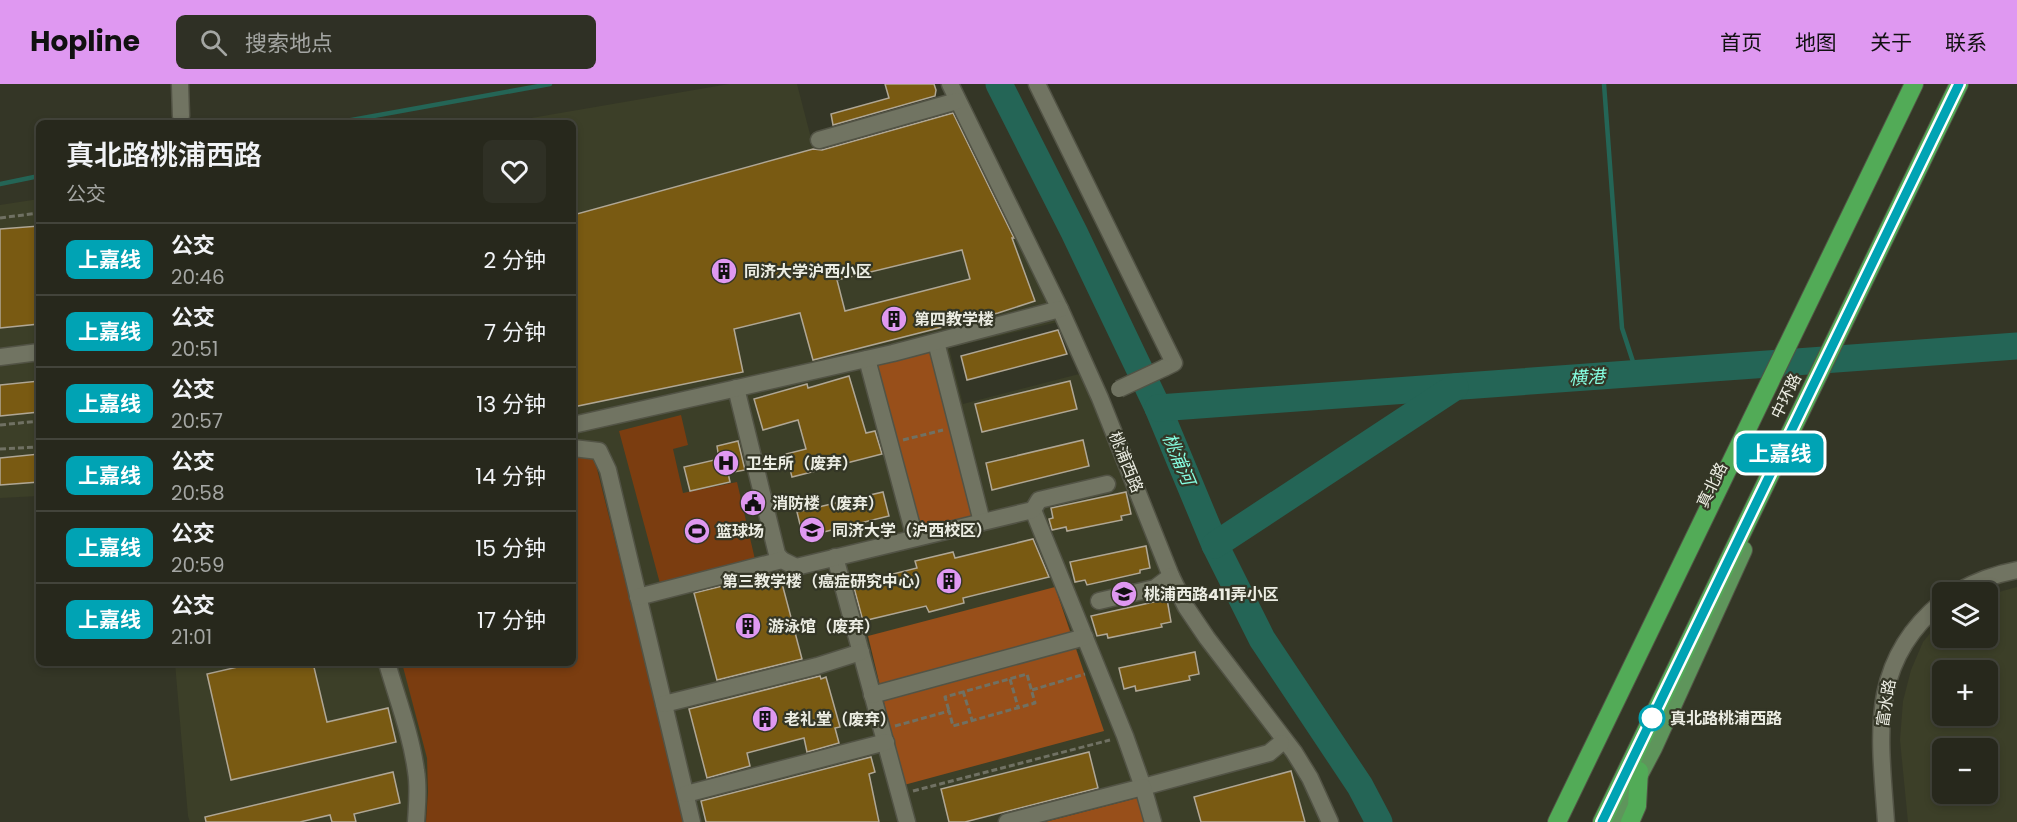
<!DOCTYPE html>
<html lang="zh">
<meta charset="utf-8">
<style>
body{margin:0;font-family:Poppins,"Noto Sans SC",sans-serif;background:#2f3025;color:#f1f3f6;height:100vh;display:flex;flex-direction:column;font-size:22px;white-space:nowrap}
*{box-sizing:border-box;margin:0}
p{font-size:20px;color:#a4a6a3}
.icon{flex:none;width:33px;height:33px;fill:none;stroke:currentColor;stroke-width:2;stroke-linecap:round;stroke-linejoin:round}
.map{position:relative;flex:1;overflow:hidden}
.drawer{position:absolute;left:36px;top:36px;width:540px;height:546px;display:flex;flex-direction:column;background:#27281c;border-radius:9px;box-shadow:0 3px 9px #0003,0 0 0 2px #43443b}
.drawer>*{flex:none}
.badge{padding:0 12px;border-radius:9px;font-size:21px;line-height:39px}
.controls{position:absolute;left:1932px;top:498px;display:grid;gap:12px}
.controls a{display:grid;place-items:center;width:66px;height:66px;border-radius:9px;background:#27281c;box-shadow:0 3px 9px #0003,0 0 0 2px #43443b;font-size:30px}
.map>.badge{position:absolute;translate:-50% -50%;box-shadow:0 0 0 3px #fff}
.round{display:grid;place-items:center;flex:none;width:63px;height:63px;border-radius:9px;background:#2f3025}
.headline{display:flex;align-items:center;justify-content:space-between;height:102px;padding:0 30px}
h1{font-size:28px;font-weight:600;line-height:45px}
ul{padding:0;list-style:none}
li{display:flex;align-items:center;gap:18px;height:72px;padding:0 30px;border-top:2px solid #43443b}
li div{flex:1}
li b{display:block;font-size:22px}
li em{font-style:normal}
li .badge{min-width:66px;font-weight:700;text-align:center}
header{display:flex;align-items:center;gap:36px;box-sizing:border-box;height:84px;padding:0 30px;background:#df98f1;color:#111}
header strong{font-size:28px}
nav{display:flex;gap:33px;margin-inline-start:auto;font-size:21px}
.search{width:420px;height:54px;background:#2f3025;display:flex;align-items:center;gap:15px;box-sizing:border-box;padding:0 21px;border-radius:9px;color:#a4a6a3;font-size:22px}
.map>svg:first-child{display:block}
.built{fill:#3c3f28;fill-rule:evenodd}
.green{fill:#7b3d10}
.forest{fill:#984f1a}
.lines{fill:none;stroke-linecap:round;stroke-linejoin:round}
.stream{stroke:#246556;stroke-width:4.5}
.river{stroke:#246556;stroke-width:27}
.building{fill:#795a12;stroke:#b0a795;stroke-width:1.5;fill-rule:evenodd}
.minor-casing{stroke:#525345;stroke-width:19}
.major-casing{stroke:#525345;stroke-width:20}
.highway-casing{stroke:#525345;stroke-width:20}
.path{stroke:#707163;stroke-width:3;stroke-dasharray:6 3;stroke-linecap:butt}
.minor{stroke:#717462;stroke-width:16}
.major{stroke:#5e955b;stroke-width:18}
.highway{stroke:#52ab57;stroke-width:18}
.minor-bridge-casing{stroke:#525345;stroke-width:19;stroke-linecap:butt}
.minor-bridge{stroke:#717462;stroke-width:16}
.line-casing{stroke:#fff;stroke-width:14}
.line{stroke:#00a3b4;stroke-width:9}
.stop-dot{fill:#fff;stroke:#00a3b4;stroke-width:3}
.labels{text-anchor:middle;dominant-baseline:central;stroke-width:4.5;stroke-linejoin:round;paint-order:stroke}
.poi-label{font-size:16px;font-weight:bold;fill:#ecede3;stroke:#343626;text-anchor:start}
.street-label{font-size:16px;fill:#ecede3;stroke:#343626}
.stop-label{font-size:16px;font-weight:bold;fill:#ecede3;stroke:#343626;text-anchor:start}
.water-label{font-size:18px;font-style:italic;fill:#85fde0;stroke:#343626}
</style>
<header>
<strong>Hopline</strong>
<div class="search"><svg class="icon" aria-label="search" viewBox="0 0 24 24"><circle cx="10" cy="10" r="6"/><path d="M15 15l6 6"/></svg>搜索地点</div>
<nav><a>首页</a><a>地图</a><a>关于</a><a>联系</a></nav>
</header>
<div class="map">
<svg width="2017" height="738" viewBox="0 0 2017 738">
<rect width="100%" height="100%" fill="#343626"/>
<g class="built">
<path d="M729,0H797L813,62L952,26L573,131V39H502Z"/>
<path d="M39,115V412L0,414V121Z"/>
<path d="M1020,152L1062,237L949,264L963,320L1083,289L1166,496L1281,659L1327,738H190L188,732L175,579H573V323L729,222Z"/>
<path d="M2017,503V738H1908L1900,656L1903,617L1911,586L1923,558L1942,535V554H1988V511ZM1988,586V632H1942V586ZM1988,664V710H1942V664Z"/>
</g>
<g class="green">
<path d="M681,331L688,361L673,365L683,409L737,398L757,484L662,507L619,347Z"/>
<path d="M573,369L594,373L686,738H426L428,708L427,674L402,579H573Z"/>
</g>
<g class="forest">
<path d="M932,265L974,433L918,444L875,279Z"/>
<path d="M1055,503L1104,647L904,701L868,552Z"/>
<path d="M1141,713L1148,738H1045Z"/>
</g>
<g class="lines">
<g class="stream">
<path d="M1604,0L1622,244L1637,290"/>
<path d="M335,39L550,0"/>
<path d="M0,100L39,92"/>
</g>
<g class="river">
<path d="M999,0L1074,148L1158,324L1215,461L1262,555L1360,702L1379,738"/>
<path d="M1158,324L2017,262"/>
<path d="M1215,461L1455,303"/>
</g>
</g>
<g class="building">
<path d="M885,0H934L936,6L935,12L833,41L831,30L889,14Z"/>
<path d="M953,29L1014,154H1012L1035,217L998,229L813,276L800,229L734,245L743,288L573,323V131L813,65L822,66ZM962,166L970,195L845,227L837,196Z"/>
<path d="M39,142V240L0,244V145Z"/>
<path d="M1058,246L1067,270L967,296L961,272Z"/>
<path d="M849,292L866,349L875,347L882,370L792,393L786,370L806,365L798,336L763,346L754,315L807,300L808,304Z"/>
<path d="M39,297V328L0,332V301Z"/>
<path d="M1070,297L1077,325L982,348L975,320Z"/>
<path d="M1083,356L1089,382L992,406L986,379Z"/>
<path d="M738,357L745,386L728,389L730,398L690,407L684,383L719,375L717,362Z"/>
<path d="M39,370V398L0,401V374Z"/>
<path d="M883,408L889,432L803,453L797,428Z"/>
<path d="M1126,408L1131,430L1121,432L1122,436L1067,447L1066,443L1052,446L1049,435L1053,434L1051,424Z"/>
<path d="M1033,455L1049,493L963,514L964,519L929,528L926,522L863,537L853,500L917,484L915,477L953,468L955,474Z"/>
<path d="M1146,462L1150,484L1140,486V489L1087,501L1085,496L1075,498L1070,478Z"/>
<path d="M779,488L802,575L717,596L694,509Z"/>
<path d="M1167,515L1171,538L1161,540L1162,543L1108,554L1107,550L1097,552L1091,532Z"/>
<path d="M1195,568L1199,590L1189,592L1190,596L1136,607L1135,602L1124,605L1119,584Z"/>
<path d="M255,579H313L327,638L388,624L396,658L231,696L207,590Z"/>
<path d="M820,592L821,595L826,593L835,625L840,643L835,644L839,659L807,668L804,654L747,669L750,682L707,694L689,625Z"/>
<path d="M1089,668L1098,704L965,738H949L941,705Z"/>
<path d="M871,673L875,688L869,690L879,738H706L701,717Z"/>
<path d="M1291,687L1305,738H1201L1194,713Z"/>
<path d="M393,688L400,719L354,730L356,738H332L330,731L300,738H206L205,733Z"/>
</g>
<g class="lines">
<g class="minor-casing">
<g id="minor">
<path d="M180,0L181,32"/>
<path d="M950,0L1060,225L1100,314L1171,492L1186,523L1207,554L1294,668L1310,694L1330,738"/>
<path d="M1037,0L1174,279L1164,284"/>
<path d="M819,56L957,17"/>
<path d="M936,258L982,438"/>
<path d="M0,273L39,268"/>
<path d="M867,275L915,454"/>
<path d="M736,304L777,470L782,476"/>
<path d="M573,341L893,269L1060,225"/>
<path d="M573,364L599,367L608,386L692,738"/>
<path d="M1033,426L1125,652L1143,703L1269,669L1281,659"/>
<path d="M835,473L907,738"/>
<path d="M1957,508C1976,497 1995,490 2017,486"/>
<path d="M638,513L782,476L796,483L1033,426L1039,416L1107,400"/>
<path d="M1099,517L1155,504L1171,492"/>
<path d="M387,579C397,614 411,650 416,687C419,704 417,721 416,738"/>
<path d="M872,611L1085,553"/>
<path d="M664,620L817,582L861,568"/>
<path d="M686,710L886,658"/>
<path d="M1007,738L1143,703L1153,738"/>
<path d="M1886,738C1880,652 1867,579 1942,518"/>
</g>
</g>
<g class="major-casing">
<path id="major" d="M1614,738L1653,664L1743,466"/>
</g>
<g class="highway-casing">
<g id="highway">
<path d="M1557,738L1914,0"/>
<path d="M1602,738L1959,0"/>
<path d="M1630,738L1637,722L1639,687"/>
</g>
</g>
<g class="path">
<path d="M0,134L39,129"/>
<path d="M0,341L39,337"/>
<path d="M903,356L943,346"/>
<path d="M0,365L39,363"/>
<path d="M1010,595L1018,623"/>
<path d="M1032,606L1085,590"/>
<path d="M963,607L972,636"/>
<path d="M895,642L949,627L953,642L1035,619L1027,590L945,613L949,627"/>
<path d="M913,707L1110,656"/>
</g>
<use href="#minor" class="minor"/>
<use href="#major" class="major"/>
<use href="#highway" class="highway"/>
<g class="minor-bridge-casing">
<path id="minor-bridge" d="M1119,305L1164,284"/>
</g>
<use href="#minor-bridge" class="minor-bridge"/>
</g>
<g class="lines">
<g class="line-casing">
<path id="line" d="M1602,738L1959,0"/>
</g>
<use href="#line" class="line"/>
</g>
<defs>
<g id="building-disc" transform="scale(1.35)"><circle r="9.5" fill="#df98f1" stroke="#343626"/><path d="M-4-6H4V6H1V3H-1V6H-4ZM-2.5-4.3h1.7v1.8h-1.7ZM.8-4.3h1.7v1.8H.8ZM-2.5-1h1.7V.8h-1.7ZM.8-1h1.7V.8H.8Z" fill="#111"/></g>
<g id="hospital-disc" transform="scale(1.35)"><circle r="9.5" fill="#df98f1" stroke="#343626"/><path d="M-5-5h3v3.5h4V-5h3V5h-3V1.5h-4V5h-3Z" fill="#111"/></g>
<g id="civic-disc" transform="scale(1.35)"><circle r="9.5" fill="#df98f1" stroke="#343626"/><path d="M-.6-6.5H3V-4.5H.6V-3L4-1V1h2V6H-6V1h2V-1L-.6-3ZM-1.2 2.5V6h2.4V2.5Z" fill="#111"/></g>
<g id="university-disc" transform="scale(1.35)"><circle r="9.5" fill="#df98f1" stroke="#343626"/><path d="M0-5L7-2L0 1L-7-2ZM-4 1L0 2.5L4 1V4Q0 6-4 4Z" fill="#111"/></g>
<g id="stadium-disc" transform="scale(1.35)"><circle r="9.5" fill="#df98f1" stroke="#343626"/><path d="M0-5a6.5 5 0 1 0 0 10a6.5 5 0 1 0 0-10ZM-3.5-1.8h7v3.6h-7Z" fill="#111"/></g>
</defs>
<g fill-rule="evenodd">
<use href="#building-disc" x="724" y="187"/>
<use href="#building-disc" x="894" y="235"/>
<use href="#hospital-disc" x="726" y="379"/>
<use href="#civic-disc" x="753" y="419"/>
<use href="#university-disc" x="812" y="446"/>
<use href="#stadium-disc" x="697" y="447"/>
<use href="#building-disc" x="949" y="497"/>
<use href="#university-disc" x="1124" y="510"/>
<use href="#building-disc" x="748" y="542"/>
<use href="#building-disc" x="765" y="635"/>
</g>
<circle class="stop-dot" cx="1652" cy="634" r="12"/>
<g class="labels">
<g class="poi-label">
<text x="744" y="187">同济大学沪西小区</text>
<text x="914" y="235">第四教学楼</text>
<text x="746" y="379">卫生所（废弃）</text>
<text x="772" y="419">消防楼（废弃）</text>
<text x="832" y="446">同济大学（沪西校区）</text>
<text x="716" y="447">篮球场</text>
<text x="930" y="497" text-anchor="end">第三教学楼（癌症研究中心）</text>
<text x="1144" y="510">桃浦西路411弄小区</text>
<text x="768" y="542">游泳馆（废弃）</text>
<text x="784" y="635">老礼堂（废弃）</text>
</g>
<g class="street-label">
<text transform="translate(1786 312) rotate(-64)">中环路</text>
<text transform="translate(1126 378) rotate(68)">桃浦西路</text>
<text transform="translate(1712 401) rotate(-64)">真北路</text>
<text transform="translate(1886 619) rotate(-81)">富水路</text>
</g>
<g class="stop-label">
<text x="1670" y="634">真北路桃浦西路</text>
</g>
<g class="water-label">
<text transform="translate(1587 293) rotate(-4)">横港</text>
<text transform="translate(1179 375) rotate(67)">桃浦河</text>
</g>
</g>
</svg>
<div class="controls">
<a><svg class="icon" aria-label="layers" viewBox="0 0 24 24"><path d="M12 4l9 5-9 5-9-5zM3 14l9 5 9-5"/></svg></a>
<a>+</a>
<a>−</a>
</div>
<b class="badge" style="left:1780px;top:369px;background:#00a3b4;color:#fff">上嘉线</b>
<section class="drawer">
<div class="headline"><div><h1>真北路桃浦西路</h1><p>公交</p></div><a class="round"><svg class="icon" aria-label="heart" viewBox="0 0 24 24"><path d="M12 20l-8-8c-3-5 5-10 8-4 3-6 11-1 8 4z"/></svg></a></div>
<ul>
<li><span class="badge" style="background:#00a3b4;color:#fff">上嘉线</span><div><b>公交</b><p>20:46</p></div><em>2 分钟</em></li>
<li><span class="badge" style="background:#00a3b4;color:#fff">上嘉线</span><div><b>公交</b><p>20:51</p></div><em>7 分钟</em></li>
<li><span class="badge" style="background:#00a3b4;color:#fff">上嘉线</span><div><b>公交</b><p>20:57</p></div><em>13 分钟</em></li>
<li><span class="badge" style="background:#00a3b4;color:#fff">上嘉线</span><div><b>公交</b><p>20:58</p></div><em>14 分钟</em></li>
<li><span class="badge" style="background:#00a3b4;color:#fff">上嘉线</span><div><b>公交</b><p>20:59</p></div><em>15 分钟</em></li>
<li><span class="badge" style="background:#00a3b4;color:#fff">上嘉线</span><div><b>公交</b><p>21:01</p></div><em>17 分钟</em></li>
</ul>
</section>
</div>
